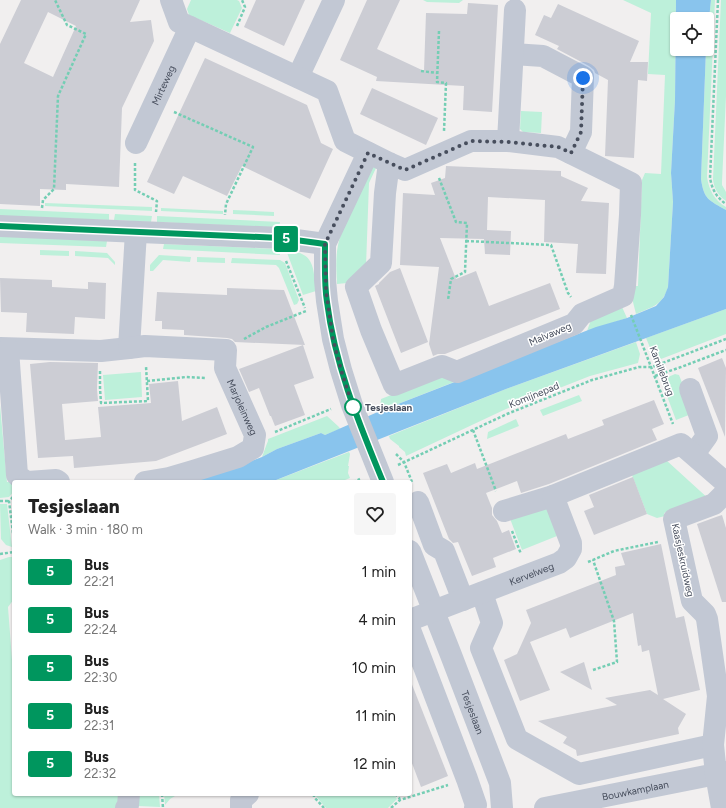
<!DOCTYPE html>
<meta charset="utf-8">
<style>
body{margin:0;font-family:Figtree,sans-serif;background:#f6f6f6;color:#222;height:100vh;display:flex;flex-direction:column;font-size:15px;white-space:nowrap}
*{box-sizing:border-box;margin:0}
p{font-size:13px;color:#767676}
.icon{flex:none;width:22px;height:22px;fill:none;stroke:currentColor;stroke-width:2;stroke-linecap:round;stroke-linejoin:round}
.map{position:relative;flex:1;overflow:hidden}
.drawer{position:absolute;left:12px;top:480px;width:400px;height:316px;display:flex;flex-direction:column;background:#fff;border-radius:4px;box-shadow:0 1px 3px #0004}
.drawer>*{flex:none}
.badge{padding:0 8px;border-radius:3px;font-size:14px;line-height:26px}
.fabs{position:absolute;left:670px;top:12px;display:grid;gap:8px}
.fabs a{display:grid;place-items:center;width:44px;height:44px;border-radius:4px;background:#fff;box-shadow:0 1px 3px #0004;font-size:20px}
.you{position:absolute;width:20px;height:20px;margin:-10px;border:3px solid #fff;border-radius:50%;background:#1a73e8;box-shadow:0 0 0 6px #1a73e833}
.map>.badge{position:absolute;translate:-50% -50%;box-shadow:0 0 0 2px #fff}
.round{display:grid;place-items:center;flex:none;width:42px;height:42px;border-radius:4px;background:#f6f6f6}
.head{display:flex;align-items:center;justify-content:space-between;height:68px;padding:0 16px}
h1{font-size:19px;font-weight:800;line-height:30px}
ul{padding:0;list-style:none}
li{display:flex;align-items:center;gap:12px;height:48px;padding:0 16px}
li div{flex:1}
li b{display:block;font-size:15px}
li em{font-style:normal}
li .badge{min-width:44px;font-weight:700;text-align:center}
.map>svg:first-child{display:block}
.green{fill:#bdf0da}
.water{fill:#89c4ed}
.building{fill:#cccdd4;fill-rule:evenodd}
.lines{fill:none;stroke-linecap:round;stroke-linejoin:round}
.path{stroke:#74ceb4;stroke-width:2.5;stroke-dasharray:3 2;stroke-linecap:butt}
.minor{stroke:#c2c8d4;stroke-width:22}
.line-casing{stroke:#fff;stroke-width:9}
.line{stroke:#00965e;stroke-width:6}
.walk{stroke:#474e5d;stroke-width:4;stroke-dasharray:0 7.2}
.stop-dot{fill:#fff;stroke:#00965e;stroke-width:2}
.labels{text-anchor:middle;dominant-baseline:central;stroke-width:3;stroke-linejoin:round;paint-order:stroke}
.street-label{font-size:10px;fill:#474e5d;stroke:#fff}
.stop-label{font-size:10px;font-weight:bold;fill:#474e5d;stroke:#fff;text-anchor:start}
</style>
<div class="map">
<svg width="726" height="808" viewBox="0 0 726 808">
<rect width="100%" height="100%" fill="#f1efef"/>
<g class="green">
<path d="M191,0H237L239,1L242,8L230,33L189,15L187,9Z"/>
<path d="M423,0H463L459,3L427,2Z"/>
<path d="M623,0H676L675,100L671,173L673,202L668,287C663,305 652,307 636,314L632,298V286H638L642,180L645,173L661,174L665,75L648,74L651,13Z"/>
<path d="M711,0H715L707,177C709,190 714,200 726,207V210C709,200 704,200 701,179L706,49H707V38Z"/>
<path d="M721,0H726V96L722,182V185L726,192V201C718,195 714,189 713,179Z"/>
<path d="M521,111L542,112L541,133L523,132L520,129Z"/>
<path d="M372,166L376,168L369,183L366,266L347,283L337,284C336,264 335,250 342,231Z"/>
<path d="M45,203L152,207V211L45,206Z"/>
<path d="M161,208L223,211V214L161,211Z"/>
<path d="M0,209L109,214V220L0,216Z"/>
<path d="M233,210L274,212V216L233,214Z"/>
<path d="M115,214L152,216L151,222L114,220Z"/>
<path d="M157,216L280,222L279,228L157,222Z"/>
<path d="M0,236L107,241L106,247L0,243Z"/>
<path d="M164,244L279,249L280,255L163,249Z"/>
<path d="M40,250L69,251V256L40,255Z"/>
<path d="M286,250C315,253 313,266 316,291L303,295Z"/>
<path d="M75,251L107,253L115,262V265L108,258L75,256Z"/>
<path d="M159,255L191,257L190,262L163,260L153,271H150V265Z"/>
<path d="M197,257L225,258V263L197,262Z"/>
<path d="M232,258L280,260L285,263L299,300L297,304L294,305L279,268L276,265L231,263Z"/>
<path d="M622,307L627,318L587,331L591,320Z"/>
<path d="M726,309V334L661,359L651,350L646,338Z"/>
<path d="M636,342L640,354L638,363L590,376L506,409L406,456L405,452L399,447V446L390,439L389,436L506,389Z"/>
<path d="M141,372L142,397L105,400L103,375Z"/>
<path d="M675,374L679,375L694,413L676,420L661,380Z"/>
<path d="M442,375L445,377L454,382L380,411L381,399Z"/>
<path d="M579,395L582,401L543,416L540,410Z"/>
<path d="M0,405L7,482H12L14,484V491L9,497L0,498Z"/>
<path d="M327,416L339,427L340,429L325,435L321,433L277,449L262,457L266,446L268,441V439Z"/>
<path d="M516,419L519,426L487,439L488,432Z"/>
<path d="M349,452L350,454L348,466H349L348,473L350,478L340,482H271Z"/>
<path d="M666,460L711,501L692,504L664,513L665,516L657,518L647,514L632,475Z"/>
<path d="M545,502L557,536L522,550L509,516Z"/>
<path d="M0,504H7L12,547L6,545L1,539Z"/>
<path d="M9,557H14V599L8,607L14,686V794H122L119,808H0V560Z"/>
<path d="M136,794H159L160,807L138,806Z"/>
<path d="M164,794H203L175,796L170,799L165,805Z"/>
<path d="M315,794H393L397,799L388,808H326L316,796Z"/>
</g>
<path class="water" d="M676,0H711L707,38V19H677V49H706L701,179C704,200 709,200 726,210V309L506,389L271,482H187L215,474L262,457L277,449L321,433L325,435L380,411L596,327L627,318L656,306L664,297L668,287L673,202L671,173L675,100Z"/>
<g class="building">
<path d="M21,0H140L130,22L151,20L154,41L122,108L119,187L66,184V190L40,189V206L0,204V44ZM48,12L76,26L53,77L24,63Z"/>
<path d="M256,0H305L284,46L244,27Z"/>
<path d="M367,0H400L377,49L424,71L426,13L467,14L468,3L498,5L492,112L463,110L464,86L376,81L377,77L340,60Z"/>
<path d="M558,4L639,41L630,62H648L647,81L638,80L634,158L605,156L608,80L595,73L594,70L589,66L557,49L559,46L535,35L544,15L551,18Z"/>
<path d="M205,58L307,105L321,143L333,149L310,199L242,166L227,196L183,176L174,194L147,182Z"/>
<path d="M372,88L438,118L426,145L360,114Z"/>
<path d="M446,166L561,171V176L588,188L581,201L609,203L606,274L576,273L578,244L544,242L545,200L488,197L487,230L511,231L510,255L485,254L484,239L440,238L456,279L476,271L489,306L550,283L560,309L445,354H438L433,356L429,344L439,267L400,265L403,193L435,195L431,183L445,178Z"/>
<path d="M400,268L428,342L401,353L375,286L379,284V283L390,272Z"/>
<path d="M0,278L52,280V287L88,289V282L106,283L105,319L75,317L74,334L26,332L27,313L1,312Z"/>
<path d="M227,288L284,290L305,345L235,342L232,339L227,338L184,335V330L162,329V321H155L157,292L227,295Z"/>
<path d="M303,345L314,378L294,385L305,415L275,426L271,416H270L259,388L249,392L239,369Z"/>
<path d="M722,358L726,368L725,437L698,368Z"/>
<path d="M50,362L98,363L97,389L98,401L62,404L65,440L101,437L98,407L151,403L149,384L178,381L182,421L217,407L227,434L156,461L74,468L73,456L38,458L30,364Z"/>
<path d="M654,400L664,424L652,429L657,440L549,484L521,493L517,481L486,493L492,508V515L497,521L502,533L509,530L516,549L493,558L496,567L472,576L458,542L453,543L449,539L423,473L447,464L451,473L475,463L477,469L566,434L568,439L604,425L602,420Z"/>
<path d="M633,477L647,514L594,535L584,511L594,507L589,495Z"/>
<path d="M722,515L726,528V602H722L697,524L716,517Z"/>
<path d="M661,544L676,618L684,616L700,690L663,699L686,714L678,728L679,734L577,756L576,750L563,743L567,737L538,721L617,705L605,698L650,690L658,695L649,650L642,652L641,645L638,646L633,613L570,638L566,628L530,642L550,690L520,701L504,660L517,654L531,623L526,610L616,575L615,567L625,565L621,553Z"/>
<path d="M584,662L592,690L560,672Z"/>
<path d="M410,682H411L448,776L421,787L410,758Z"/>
</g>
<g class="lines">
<g class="path">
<path d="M718,0L710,178C712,189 716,197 726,204"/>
<path d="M237,26L245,7L242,0"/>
<path d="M439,31L437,82L446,83L444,131"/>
<path d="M421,71L437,73"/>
<path d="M174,112L253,147L226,204L225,215"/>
<path d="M135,163V190L157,201L156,212"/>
<path d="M439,178L456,222L467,223L465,272L451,279L448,300"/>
<path d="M42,208L43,200L54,189L58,96L86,34L67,25L55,0"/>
<path d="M466,241L551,245L568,293L571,297"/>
<path d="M286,261L305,308"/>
<path d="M631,315L673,424"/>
<path d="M244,339L266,327L306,311"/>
<path d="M100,371V388L101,403L148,401L146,366"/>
<path d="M655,376L681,367L726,350"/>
<path d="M147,381L186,377L206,378"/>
<path d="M473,430L496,491"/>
<path d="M275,432L331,409"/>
<path d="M396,454L404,462L412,482"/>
<path d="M398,465L507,414L592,380L639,367H652L726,339"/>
<path d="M353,482L360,479"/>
<path d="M13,497L9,501L14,541"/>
<path d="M0,501H9"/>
<path d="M512,531L521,554"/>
<path d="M0,554L14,552"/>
<path d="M588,562L614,551L658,542"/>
<path d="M593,670L617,662L614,621L593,560"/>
<path d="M162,794L163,808"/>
<path d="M314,794V797L324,808"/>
<path d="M395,794L400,799"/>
<path d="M391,808L400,800L448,785"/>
</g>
<g class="minor">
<path d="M171,0L179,22L190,27"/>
<path d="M513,54L543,56L583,77L581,132L571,153"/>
<path d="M298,77L334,0"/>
<path d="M508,141L515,10"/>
<path id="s1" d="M136,143L190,27L327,91L345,141L389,163L405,170L471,141H508L558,147L631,183L630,215L625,286L623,296L582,314L574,324L457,372L442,366L394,385L371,330L356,287L381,263L385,193L389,163"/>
<path d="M368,153L325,244V280L327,301L333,339L341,370L352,405L383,482"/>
<path d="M0,226L281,238L325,244"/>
<path d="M0,348L101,351L129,348L136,232"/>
<path id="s2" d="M129,348L145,346L226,350L225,368L255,435L253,448L238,457L193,471L169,478L145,482"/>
<path d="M8,349L17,475L26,482"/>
<path d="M690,389L707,436L694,454"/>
<path d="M28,482L56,480L59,482"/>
<path d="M418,502L434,545L444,551L463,600"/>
<path d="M504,511L553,496"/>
<path id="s3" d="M410,551L451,655L500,783L502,808"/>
<path d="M482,593L492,623L481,648L517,739L579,774L713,745"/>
<path id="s4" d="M410,620L559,563L566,558L571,549V543L553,496L681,444L726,483"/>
<path d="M410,630L467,779L476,805L475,808"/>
<path d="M126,808L128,805L129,794"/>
<path d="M241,808V800L248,794"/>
<path id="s5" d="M545,808L726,772"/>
<path d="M722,808L716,774L713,745L718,696L707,619L705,614L692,601L674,519L714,504L726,492"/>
</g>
</g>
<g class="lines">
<g class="line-casing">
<path id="line" d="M0,226L281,238L325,244C325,263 324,283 327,302C335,366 359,423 383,482"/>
</g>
<use href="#line" class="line"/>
<path class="walk" d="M353,407L341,370L333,339L326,291L325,244L368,153L405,170L471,141L508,142L558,147L571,153L581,132L583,78"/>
</g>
<circle class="stop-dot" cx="353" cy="407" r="8"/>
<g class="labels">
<g class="street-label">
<text stroke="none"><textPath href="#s1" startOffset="64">Mirteweg</textPath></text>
<text transform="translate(550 334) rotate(-23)">Malvaweg</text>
<text transform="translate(662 371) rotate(69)">Kamillebrug</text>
<text transform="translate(534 395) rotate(-22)">Komijnepad</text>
<text stroke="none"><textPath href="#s2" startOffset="158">Marjoleinweg</textPath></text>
<text transform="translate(683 560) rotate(78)">Kaasjeskruidweg</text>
<text stroke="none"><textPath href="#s4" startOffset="130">Kervelweg</textPath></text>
<text stroke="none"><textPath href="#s3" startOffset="173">Tesjeslaan</textPath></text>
<text stroke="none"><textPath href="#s5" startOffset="92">Bouwkamplaan</textPath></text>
</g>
<g class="stop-label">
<text x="365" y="407">Tesjeslaan</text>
</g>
</g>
</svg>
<div class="fabs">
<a><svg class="icon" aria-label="locate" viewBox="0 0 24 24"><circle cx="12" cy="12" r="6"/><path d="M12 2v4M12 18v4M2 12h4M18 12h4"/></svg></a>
</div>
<div class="you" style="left:583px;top:78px"></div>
<b class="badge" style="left:286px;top:239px;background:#00965e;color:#fff">5</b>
<section class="drawer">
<div class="head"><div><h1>Tesjeslaan</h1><p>Walk · 3 min · 180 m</p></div><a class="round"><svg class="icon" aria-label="heart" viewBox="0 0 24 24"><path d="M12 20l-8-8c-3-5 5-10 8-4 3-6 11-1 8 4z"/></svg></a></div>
<ul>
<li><span class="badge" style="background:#00965e;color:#fff">5</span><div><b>Bus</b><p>22:21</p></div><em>1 min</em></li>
<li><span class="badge" style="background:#00965e;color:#fff">5</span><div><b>Bus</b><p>22:24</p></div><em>4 min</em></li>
<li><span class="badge" style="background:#00965e;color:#fff">5</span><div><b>Bus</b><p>22:30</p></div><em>10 min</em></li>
<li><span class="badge" style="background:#00965e;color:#fff">5</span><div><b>Bus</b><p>22:31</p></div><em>11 min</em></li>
<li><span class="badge" style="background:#00965e;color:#fff">5</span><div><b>Bus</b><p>22:32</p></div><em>12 min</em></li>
</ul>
</section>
</div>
